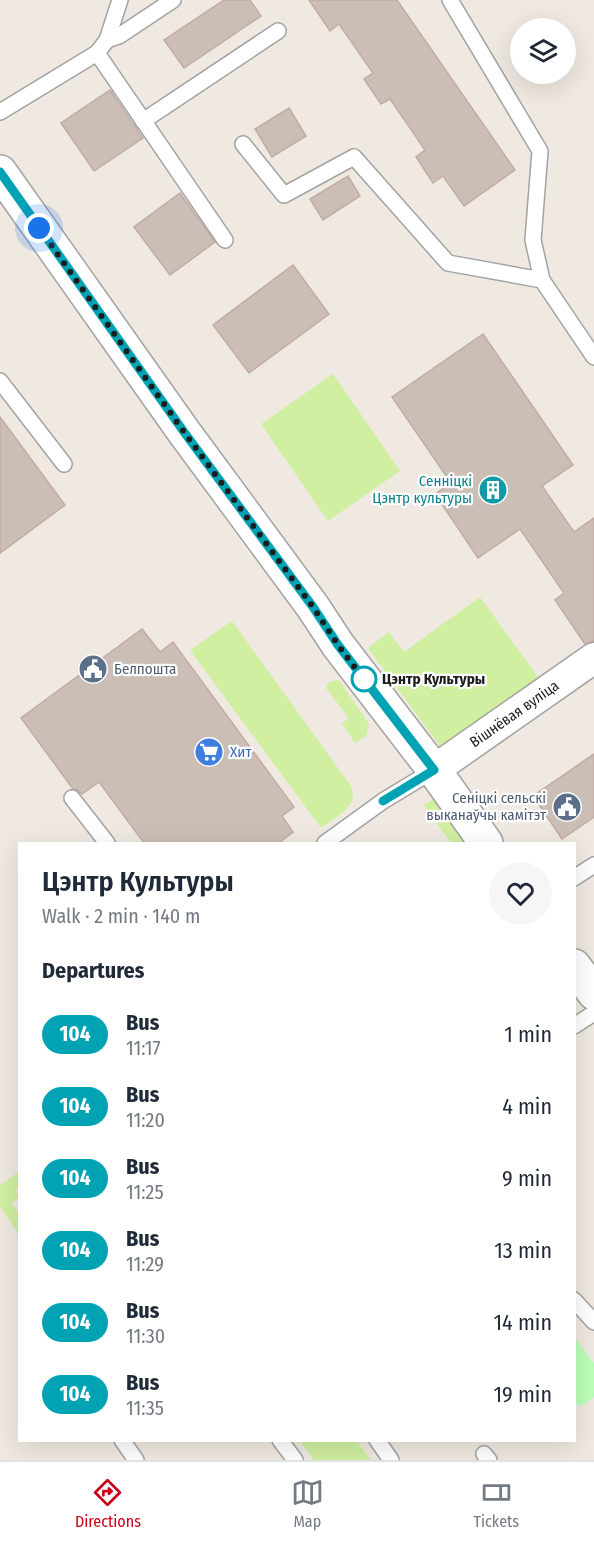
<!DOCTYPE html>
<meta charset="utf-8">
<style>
body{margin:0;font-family:"Fira Sans Condensed",sans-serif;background:#f6f6f7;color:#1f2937;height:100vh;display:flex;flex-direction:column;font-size:22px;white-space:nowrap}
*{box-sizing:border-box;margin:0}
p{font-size:20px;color:#747a83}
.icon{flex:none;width:33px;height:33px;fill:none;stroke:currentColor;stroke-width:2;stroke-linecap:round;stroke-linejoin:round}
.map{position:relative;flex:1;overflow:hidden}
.details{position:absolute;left:18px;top:842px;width:558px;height:600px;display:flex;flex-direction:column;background:#fff;border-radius:0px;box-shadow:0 6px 24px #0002}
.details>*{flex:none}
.badge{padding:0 12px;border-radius:20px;font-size:21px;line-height:39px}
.tools{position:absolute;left:510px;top:18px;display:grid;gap:12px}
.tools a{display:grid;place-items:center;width:66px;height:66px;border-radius:50%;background:#fff;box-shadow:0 6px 24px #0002;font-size:30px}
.you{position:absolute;width:30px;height:30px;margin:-15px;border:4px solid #fff;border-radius:50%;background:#1a73e8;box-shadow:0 0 0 9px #1a73e833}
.map>.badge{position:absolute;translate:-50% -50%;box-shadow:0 0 0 3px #fff}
h2{padding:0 24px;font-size:22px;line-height:54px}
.round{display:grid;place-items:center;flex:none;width:63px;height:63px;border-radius:32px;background:#f6f6f7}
.summary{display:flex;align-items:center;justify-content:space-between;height:102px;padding:0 24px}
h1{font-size:28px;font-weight:600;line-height:45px}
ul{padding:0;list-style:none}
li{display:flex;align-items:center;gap:18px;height:72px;padding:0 24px}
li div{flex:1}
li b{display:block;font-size:22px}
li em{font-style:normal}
li .badge{min-width:66px;font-weight:700;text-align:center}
.tab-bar{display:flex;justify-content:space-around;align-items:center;height:84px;border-top:2px solid #e0e1e3;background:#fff;font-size:16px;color:#747a83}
.tab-bar a{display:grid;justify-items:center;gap:3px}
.tab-bar .current{color:#c90016}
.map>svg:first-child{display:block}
.grass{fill:#d0efa1}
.park{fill:#baffb8}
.building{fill:#cbbeb7;stroke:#c2aca2;stroke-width:1.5}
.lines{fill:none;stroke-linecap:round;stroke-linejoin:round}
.service-casing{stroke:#a3a3a3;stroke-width:18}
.minor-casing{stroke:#a3a3a3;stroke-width:33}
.tertiary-casing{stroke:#a3a3a3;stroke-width:36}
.service{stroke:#fff;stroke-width:15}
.minor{stroke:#fff;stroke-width:30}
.tertiary{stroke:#fff;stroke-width:33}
.line-casing{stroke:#fff;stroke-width:14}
.line{stroke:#00a3b4;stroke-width:9}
.walk{stroke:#1c1c1c;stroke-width:6;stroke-dasharray:0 10.8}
.stop-dot{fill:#fff;stroke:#00a3b4;stroke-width:3}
.labels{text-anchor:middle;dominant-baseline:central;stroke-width:4.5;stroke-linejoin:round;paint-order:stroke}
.culture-label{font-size:15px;fill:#0d838f;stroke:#fff;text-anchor:end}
.service-label{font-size:15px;fill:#4e5e75;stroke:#fff;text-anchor:start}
.stop-label{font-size:15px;font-weight:bold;fill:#1c1c1c;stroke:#fff;text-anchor:start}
.street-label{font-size:15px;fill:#1c1c1c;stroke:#fff}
.shop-label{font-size:15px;fill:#366cbe;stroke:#fff;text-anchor:start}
</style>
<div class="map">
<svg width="594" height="1460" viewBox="0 0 594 1460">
<rect width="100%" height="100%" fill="#efe9e1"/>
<g class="grass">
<path d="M333,374L400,471L328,521L261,424Z"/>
<path d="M480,597L541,681L444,752L368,648L389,632L404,652Z"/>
<path d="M232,621L351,786C360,807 335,817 321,828L190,650Z"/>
<path d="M336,680H339L369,724L366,736L355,743L342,724L349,718L326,688L329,682Z"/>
<path d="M439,796L473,843H451L424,805Z"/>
<path d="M19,1172V1187L16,1190L19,1197L12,1203L19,1214V1235L0,1206V1185Z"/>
<path d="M301,1440H356L371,1460H314L301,1443Z"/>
</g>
<path class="park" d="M574,1337L594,1363V1397L579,1407L575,1400Z"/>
<g class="building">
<path d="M224,0H250L261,16L184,68L164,40Z"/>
<path d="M309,0H397L515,170L464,206L443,176L433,183L416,157L425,150L390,99L381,104L364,79L373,73L339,24L330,31Z"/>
<path d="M110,90L143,138L94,171L61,123Z"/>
<path d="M289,108L306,136L272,157L255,129Z"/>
<path d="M348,176L360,196L323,220L310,199Z"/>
<path d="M180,193L215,242L170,275L134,227Z"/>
<path d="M293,265L329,314L249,373L213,325Z"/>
<path d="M483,334L573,465L542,486L574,532L594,518V641L585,644L555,600L564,593L520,529L478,558L435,494L451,483L392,397Z"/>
<path d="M0,417L65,505L0,553Z"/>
<path d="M142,629L160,652L173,642L294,807L282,816L293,832L279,843H144L99,782L82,794L76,789H73L21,718Z"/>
<path d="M594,754V817L562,839L533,796Z"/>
</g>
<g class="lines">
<g class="service-casing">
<g id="service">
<path d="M120,0L107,40L97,53L225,240"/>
<path d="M450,0L540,151L533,240L542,280L594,357"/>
<path d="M107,40L119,36L173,0"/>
<path d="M0,112L97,53"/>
<path d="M143,121L278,31"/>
<path d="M243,144L284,195L354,157L448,263L542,280"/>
<path d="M0,381L64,464"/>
<path d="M72,798L107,843"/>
<path d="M325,843L383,801L434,770"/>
<path d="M574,878L594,865"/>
<path d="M574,1026L594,1013"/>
<path d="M574,1300L594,1322"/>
<path d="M122,1440L136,1460"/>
<path d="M280,1440L295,1460"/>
<path d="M377,1440L391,1460"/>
<path d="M484,1454L489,1460"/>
</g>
</g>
<g class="minor-casing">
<g id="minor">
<path id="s1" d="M434,770L594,658"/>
</g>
</g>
<g class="tertiary-casing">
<g id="tertiary">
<path d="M0,172L184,432L313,607L338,645L434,770L486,843"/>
<path d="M574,966L594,993"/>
</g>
</g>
<use href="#service" class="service"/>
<use href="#minor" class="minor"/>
<use href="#tertiary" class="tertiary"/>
</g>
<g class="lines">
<g class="line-casing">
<path id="line" d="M0,172L184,432L313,607L338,645L434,770L383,801"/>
</g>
<use href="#line" class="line"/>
<path class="walk" d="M39,228L184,432L313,607L338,645L365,681L364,679"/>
</g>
<defs>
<g id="building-disc" transform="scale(1.5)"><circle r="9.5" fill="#0f9aa8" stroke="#fff"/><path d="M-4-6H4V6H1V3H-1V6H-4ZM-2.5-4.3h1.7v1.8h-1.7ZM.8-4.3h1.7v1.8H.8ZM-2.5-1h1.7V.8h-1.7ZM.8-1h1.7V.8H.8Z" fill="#fff"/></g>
<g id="civic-disc" transform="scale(1.5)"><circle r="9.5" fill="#5c6f8a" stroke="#fff"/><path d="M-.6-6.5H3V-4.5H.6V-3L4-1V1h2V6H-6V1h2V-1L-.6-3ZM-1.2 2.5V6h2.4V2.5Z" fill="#fff"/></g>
<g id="supermarket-disc" transform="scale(1.5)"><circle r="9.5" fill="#3f7fe0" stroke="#fff"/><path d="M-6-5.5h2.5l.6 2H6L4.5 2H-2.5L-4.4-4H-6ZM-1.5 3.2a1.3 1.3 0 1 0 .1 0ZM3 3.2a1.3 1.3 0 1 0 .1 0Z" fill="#fff"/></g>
</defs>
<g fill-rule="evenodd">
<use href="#building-disc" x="493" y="490"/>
<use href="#civic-disc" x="93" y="669"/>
<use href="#supermarket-disc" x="209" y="752"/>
<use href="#civic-disc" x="567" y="807"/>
</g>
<circle class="stop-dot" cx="364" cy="679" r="12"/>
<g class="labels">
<g class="culture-label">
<text x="472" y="481">Сенніцкі<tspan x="472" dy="17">Цэнтр культуры</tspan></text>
</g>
<g class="service-label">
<text x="114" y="669">Белпошта</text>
<text x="546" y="798" text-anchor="end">Сеніцкі сельскі<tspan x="546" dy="17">выканаўчы камітэт</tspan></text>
</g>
<g class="stop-label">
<text x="382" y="679">Цэнтр Культуры</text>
</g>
<g class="street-label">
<text stroke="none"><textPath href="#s1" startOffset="98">Вішнёвая вуліца</textPath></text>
</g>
<g class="shop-label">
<text x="230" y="752">Хит</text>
</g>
</g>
</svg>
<div class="tools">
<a><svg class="icon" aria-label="layers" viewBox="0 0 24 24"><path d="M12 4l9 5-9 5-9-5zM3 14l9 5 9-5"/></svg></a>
</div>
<div class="you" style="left:39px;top:228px"></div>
<section class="details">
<div class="summary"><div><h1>Цэнтр Культуры</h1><p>Walk · 2 min · 140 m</p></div><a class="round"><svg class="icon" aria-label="heart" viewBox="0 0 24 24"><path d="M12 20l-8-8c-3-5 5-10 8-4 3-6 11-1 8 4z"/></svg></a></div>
<h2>Departures</h2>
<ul>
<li><span class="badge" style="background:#00a3b4;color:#fff">104</span><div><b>Bus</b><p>11:17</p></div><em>1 min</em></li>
<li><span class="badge" style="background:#00a3b4;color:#fff">104</span><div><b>Bus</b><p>11:20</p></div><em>4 min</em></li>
<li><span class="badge" style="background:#00a3b4;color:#fff">104</span><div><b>Bus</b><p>11:25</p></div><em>9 min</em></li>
<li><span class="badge" style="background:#00a3b4;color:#fff">104</span><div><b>Bus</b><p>11:29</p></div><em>13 min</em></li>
<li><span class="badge" style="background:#00a3b4;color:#fff">104</span><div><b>Bus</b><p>11:30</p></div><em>14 min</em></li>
<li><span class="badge" style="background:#00a3b4;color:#fff">104</span><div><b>Bus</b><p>11:35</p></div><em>19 min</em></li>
</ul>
</section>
</div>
<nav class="tab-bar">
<a class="current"><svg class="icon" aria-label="directions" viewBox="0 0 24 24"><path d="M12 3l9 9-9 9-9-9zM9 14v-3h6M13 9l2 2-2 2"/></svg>Directions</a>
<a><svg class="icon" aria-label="map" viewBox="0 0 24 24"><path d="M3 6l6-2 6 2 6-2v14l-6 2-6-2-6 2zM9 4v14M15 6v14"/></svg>Map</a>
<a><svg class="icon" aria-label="tickets" viewBox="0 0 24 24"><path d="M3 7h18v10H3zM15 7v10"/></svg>Tickets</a>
</nav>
